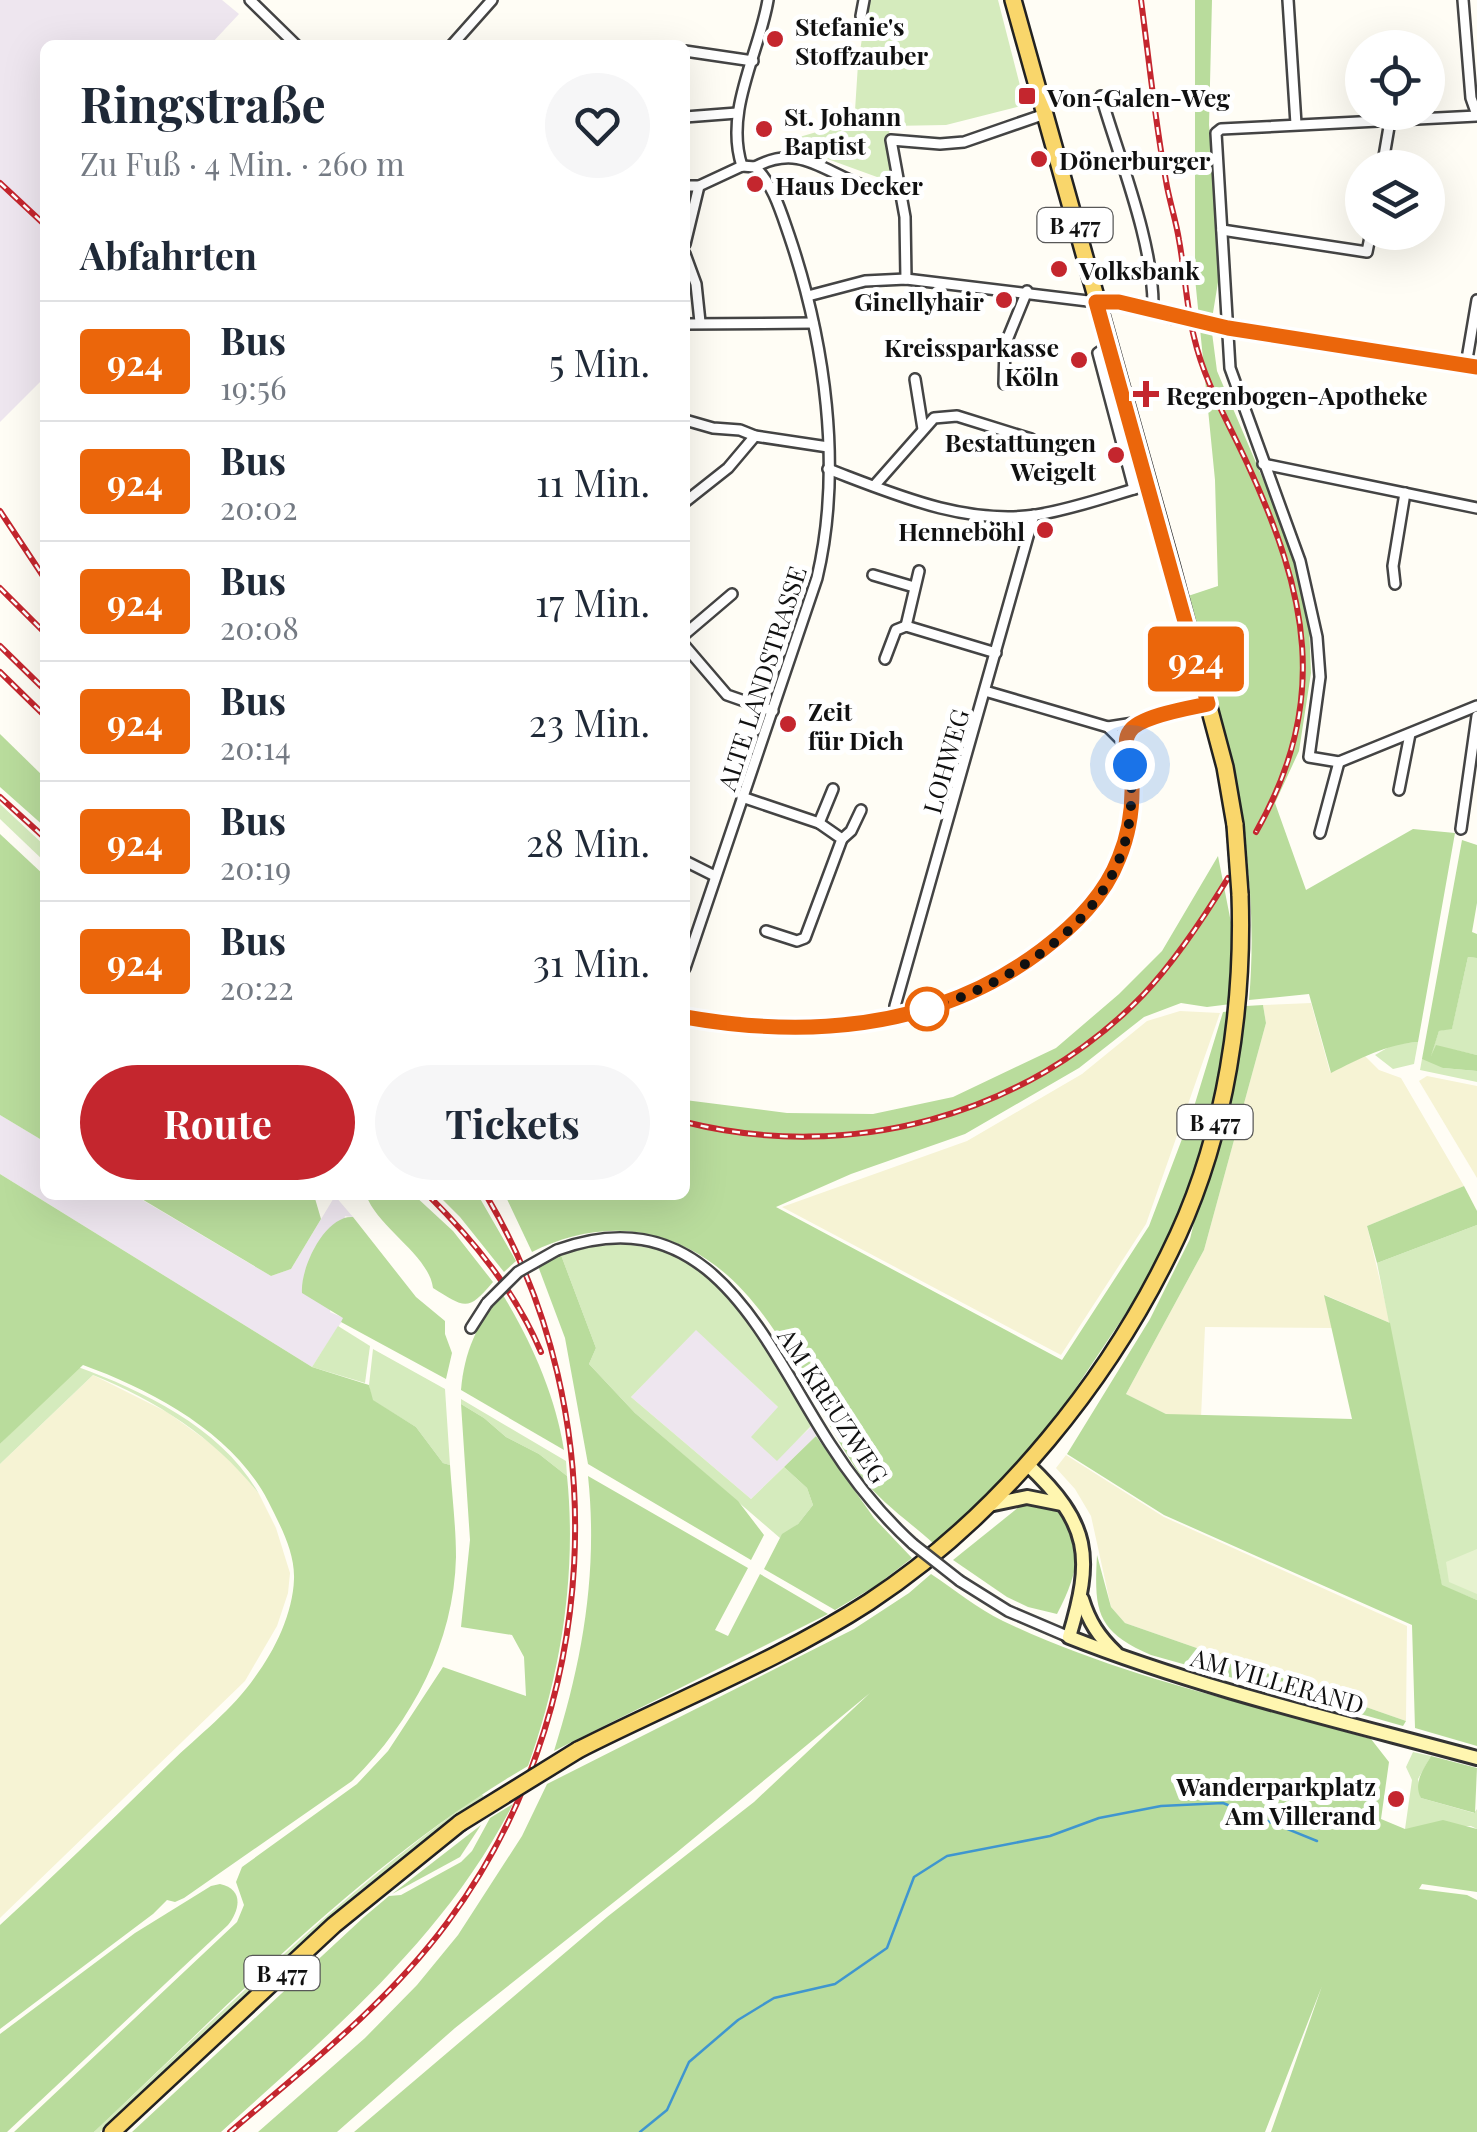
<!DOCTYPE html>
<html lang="de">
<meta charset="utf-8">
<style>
body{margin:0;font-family:"Playfair Display",serif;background:#f6f6f7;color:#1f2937;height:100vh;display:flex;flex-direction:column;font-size:38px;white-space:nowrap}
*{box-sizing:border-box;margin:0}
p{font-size:32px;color:#747a83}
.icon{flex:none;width:55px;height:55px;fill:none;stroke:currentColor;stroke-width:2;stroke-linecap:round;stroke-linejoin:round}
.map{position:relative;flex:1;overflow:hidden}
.details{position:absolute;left:40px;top:40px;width:650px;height:1160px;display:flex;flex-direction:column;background:#fff;border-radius:15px;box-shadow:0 10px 40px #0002}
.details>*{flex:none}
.badge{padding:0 20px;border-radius:8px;font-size:35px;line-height:65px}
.buttons{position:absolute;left:1345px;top:30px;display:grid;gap:20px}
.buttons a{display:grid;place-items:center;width:100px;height:100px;border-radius:50%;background:#fff;box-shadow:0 10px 40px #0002;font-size:50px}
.you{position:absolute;width:50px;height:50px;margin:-25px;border:8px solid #fff;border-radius:50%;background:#1a73e8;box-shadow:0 0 0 15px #1a73e833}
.map>.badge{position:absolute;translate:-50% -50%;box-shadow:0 0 0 5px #fff}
h2{padding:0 40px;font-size:38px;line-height:90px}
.round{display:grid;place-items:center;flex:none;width:105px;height:105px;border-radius:52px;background:#f6f6f7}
.summary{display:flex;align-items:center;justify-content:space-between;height:170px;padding:0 40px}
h1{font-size:48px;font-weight:700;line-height:75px}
.cta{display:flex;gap:20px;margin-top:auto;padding:20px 40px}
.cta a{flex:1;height:115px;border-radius:60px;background:#c4262e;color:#fff;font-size:40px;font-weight:700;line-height:115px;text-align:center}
.cta a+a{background:#f6f6f7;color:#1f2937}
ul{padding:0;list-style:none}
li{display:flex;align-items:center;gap:30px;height:120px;padding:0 40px;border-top:2px solid #e0e1e3}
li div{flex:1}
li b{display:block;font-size:38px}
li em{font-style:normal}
li .badge{min-width:110px;font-weight:700;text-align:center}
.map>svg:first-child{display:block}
.industrial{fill:#eee6ef}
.farmland{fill:#f6f3d4}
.green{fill:#d5ebbd}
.forest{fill:#b9dc9c}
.pitch{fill:#e6f2cf}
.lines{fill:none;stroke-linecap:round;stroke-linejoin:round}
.stream{stroke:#3f96cf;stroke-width:2.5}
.minor-casing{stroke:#444;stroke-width:14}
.secondary-casing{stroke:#333;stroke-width:18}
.primary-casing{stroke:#222;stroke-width:20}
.minor{stroke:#fff;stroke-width:9}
.secondary{stroke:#fff6b0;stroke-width:12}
.primary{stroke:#f9d66b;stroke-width:15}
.rail-casing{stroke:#c4262e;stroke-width:6}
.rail{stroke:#fff;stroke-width:2.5;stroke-dasharray:8;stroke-linecap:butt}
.minor-bridge-casing{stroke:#444;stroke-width:14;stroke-linecap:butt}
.primary-bridge-casing{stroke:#222;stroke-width:20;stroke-linecap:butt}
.minor-bridge{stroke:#fff;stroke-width:9}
.primary-bridge{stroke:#f9d66b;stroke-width:15}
.line-casing{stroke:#fff;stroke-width:22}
.line{stroke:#eb660b;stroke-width:15}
.walk{stroke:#111;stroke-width:10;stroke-dasharray:0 18}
.poi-dot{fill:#c4262e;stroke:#fff;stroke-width:4}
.stop-dot{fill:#fff;stroke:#eb660b;stroke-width:5}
.labels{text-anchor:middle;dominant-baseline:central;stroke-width:10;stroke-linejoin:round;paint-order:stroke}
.shield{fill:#fff;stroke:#585858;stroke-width:2.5}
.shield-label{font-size:22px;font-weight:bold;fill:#111}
.poi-label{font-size:25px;font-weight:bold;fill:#111;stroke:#fff;text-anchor:start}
.street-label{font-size:25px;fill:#111;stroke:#fff}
</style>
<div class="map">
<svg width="1477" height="2132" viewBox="0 0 1477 2132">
<rect width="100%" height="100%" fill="#fffdf5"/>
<g class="industrial">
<path d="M0,0H222L239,14L210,45H45V377L0,422Z"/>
<path d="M0,1115L45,1142V1195H134L271,1276L291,1269L335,1196L353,1217L345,1216L330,1312L344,1318L312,1367L0,1174Z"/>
<path d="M696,1329L778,1407L776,1460L812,1426L816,1436L751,1499L631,1397Z"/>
</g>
<g class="farmland">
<path d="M1311,1003L1330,1072L1365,1056L1379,1070L1401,1078L1464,1186L1367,1226L1390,1323L1325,1295L1332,1328L1205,1327L1201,1418L1166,1414L1126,1394L1204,1250L1266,1023L1263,1005Z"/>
<path d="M1180,1011L1220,1013L1146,1224L1061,1355L782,1207L967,1141L1082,1074L1147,1021Z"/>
<path d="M1427,1076L1477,1086V1178L1419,1081Z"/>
<path d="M93,1375L167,1412L213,1445L239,1469L259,1494L276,1528L290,1573L288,1593L277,1626L245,1681L0,1918V1464Z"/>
<path d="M1066,1455L1164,1517L1407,1626L1406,1721L1125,1623L1111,1607L1091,1516L1075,1489L1056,1468Z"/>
</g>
<g class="green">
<path d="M868,0H998L1025,105L946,125L890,126L888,142L893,175L877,177L800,149L796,138L844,124L854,126L858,64Z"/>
<path d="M0,804L45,846V862L0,819Z"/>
<path d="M1468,957L1477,958V1055L1436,1046L1443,1068L1477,1071V1082L1420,1070L1422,1059L1429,1060L1439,1031L1452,1028Z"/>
<path d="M1418,1042L1414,1064L1393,1069L1375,1055L1394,1044Z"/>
<path d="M1477,1225V1600L1442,1586L1377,1263Z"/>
<path d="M626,1244C641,1247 658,1248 672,1254C736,1282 779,1367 811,1426L777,1461L751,1437L778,1407L696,1330L631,1397L751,1499L784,1467L807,1488L813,1505L798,1524L780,1538L635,1413L589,1364L596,1348L561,1255L580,1247Z"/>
<path d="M338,1326L370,1346L365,1383L312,1367Z"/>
<path d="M373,1349L445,1389L450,1465L443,1463L416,1427L372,1400L369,1385Z"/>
<path d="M78,1367C144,1391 223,1429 259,1494C215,1438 159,1402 93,1375L0,1464V1444Z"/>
<path d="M461,1399L566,1461L567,1476L539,1454L506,1437L484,1418L461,1404Z"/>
<path d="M1413,1752L1431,1756L1418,1779L1421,1798L1474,1813L1477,1809V1829L1471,1826L1405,1829L1412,1780L1406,1767Z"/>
<path d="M481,1794L484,1796L360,1891L100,2132H94C219,2015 341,1892 481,1794Z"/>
</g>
<g class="forest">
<path d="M1195,0H1212L1209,125L1219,226L1220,270L1211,325L1217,371L1296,557L1308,600L1311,673L1299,751L1275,803L1306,890L1413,829L1455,833L1418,1042C1387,1044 1359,1059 1331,1073L1309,994L1249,1000C1262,855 1225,733 1188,596L1218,586L1215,480L1195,278Z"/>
<path d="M0,734L45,778V827L0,787Z"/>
<path d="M0,834L45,876V1142L0,1115Z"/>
<path d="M1462,840L1477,845V903L1472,932L1477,934V958L1468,957L1452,1029L1439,1031L1431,1056L1436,1045L1477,1055V1071L1443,1068L1422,1059Z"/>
<path d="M1218,856L1242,979L1239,1003L1207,1007L1181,1003L1144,1017L1079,1068L965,1134L851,1174L776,1207L1062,1360L1149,1226L1193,1110L1223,1012L1240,1010L1179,1234L1047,1431L1023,1462L934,1544C911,1523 879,1501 861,1476C801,1390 765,1262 651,1235C610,1225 568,1234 532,1252L505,1195H685V1100L787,1113L873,1114L953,1097L1056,1048L1119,994L1162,951Z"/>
<path d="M1263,1005L1266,1023L1204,1250L1126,1394L1166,1414L1352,1419L1324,1295L1390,1323L1442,1585L1477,1600V1746L1415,1728L1412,1625L1164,1515L1067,1454L1150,1319L1190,1239L1246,1006Z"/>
<path d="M0,1174L312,1367L369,1385L373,1400L416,1427L443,1463L450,1465C452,1495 456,1527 456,1557C454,1643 412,1722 352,1781L184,1898L175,1902L167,1900L153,1914L0,2029V1925C58,1872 114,1818 170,1763C198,1736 233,1709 255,1677C275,1650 293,1613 294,1579C295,1552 280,1525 268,1501C233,1433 152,1390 83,1365L0,1444Z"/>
<path d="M1464,1186L1477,1211V1225L1377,1263L1367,1226Z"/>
<path d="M135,1195H314L321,1219L291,1269L271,1276Z"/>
<path d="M366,1195H414L453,1231L493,1282C468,1312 465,1308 433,1288C429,1255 378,1228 366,1195Z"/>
<path d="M438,1195H478L516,1261L504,1272L460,1217Z"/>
<path d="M353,1217L416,1297L445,1321V1334L452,1353L446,1379L341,1322L343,1318L302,1293C300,1268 325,1215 353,1217Z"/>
<path d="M561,1255L596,1348L589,1364L635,1413L738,1501L764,1535L751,1560L588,1464L565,1338L538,1266Z"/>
<path d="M503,1295C532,1343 555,1395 564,1450L461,1390C464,1353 477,1321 503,1295Z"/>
<path d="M461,1404L484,1418L506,1437L539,1454L567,1476C577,1574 561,1674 528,1766C364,1862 231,2003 94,2132H14L237,1922L244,1905L236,1882L242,1867L357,1784L388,1751L443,1667L526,1696L524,1657L512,1635L461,1627L470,1540Z"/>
<path d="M816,1436L874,1518L912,1558L877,1585L835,1610L764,1569L782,1534L798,1524L813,1505L807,1488L784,1467Z"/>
<path d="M588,1476L748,1568L715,1630L728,1636L760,1574L828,1614L554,1751C583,1660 598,1571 588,1476Z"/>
<path d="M1036,1501C1095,1519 1079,1573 1057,1614L1028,1607L1007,1597L953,1560L1019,1507Z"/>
<path d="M1097,1555L1111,1607L1125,1623L1406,1721L1403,1726L1151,1655C1096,1631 1094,1611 1097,1555Z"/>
<path d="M931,1574C955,1590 977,1608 1003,1621C1120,1677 1247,1703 1371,1739L1389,1762L1381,1819L1405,1829L1443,1820L1477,1829V1892L1422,1884L1419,1889L1467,1895L1477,1900V2132H1271L1322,1986L1265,2132H354L607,1917L754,1802L870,1693L676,1853L455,2028L337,2132H258L365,2038L417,1985L458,1935L522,1836L547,1784L854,1629L909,1593Z"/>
<path d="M1431,1756L1477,1768L1475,1813L1421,1798C1413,1783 1423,1770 1431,1756Z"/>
<path d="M513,1804C444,1939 331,2032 221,2132H132L364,1917L389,1896L401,1895L461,1862L472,1851L490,1818Z"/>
<path d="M481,1825L460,1857L392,1894Z"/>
<path d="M220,1884C244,1889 240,1910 228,1925L7,2132H0V2034L135,1933L211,1886Z"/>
</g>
<path class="pitch" d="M1477,1549V1594L1449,1582L1446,1562Z"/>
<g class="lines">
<path class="stream" d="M640,2132L667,2110L689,2062L738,2020L774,1998L835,1984L887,1948L914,1877L947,1856L1050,1836L1099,1818L1161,1806L1223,1803L1317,1841"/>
<g class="minor-casing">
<g id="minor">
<path d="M250,0L296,45"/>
<path d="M1288,0L1296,124"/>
<path d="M1463,0L1471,98L1477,115"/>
<path d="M861,16L864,0"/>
<path d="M452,45L492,0"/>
<path d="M685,51L753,61"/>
<path d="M1101,96C1119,158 1155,246 1153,311"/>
<path d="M1477,116L1221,129L1216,133L1230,368L1300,561L1317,637L1320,677L1309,757L1339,762L1477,706"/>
<path d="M685,117L737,113"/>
<path d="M742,166C724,111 759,54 768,0"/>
<path d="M755,167C801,142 825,174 868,187C878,189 890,186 900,185"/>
<path d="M1382,168L1390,121"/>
<path d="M685,186H699L742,166"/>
<path d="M1222,230L1367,252L1371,232"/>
<path d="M685,244L699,186"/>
<path d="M685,254L696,284L700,322"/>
<path d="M906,279L905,217L891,140L940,144L964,142L1045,114"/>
<path d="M808,296L865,281L906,279L1096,302"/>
<path d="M685,324L813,323"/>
<path d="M1108,346L1098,353L1134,489"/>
<path d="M1466,365L1477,300"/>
<path d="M915,379L923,429"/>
<path d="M1004,384L1005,345L1027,291"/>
<path d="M685,420L713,428L740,430L755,436L828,447"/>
<path d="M1263,464L1477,508"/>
<path d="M828,469C894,494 964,525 1036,515C1074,509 1112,495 1148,485"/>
<path d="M874,486L934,418L957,416L1031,439"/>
<path d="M685,502L728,468L755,436"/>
<path d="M873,575L914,587"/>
<path d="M1395,584L1393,566L1405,493"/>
<path d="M906,626L919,571"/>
<path d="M685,634L732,594"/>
<path d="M685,646L727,695L773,711"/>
<path d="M885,659L896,630L906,626L996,653"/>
<path d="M985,691L1108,727L1125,744"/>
<path d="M1108,727L1140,722"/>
<path d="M1399,790L1410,734"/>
<path d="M742,797L819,823L842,839L805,938L797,941L766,931"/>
<path d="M819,823L833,789"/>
<path d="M1461,829L1477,716"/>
<path d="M1320,833L1339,762"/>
<path d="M842,839L851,831L861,810"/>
<path d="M685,861L715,876"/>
<path d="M685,968L817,578C843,468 825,341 789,235C781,212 773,184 755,167L742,166"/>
<path d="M685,1017C809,1042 938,1027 1042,950C1075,926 1104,897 1119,858C1132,827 1135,794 1130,761C1128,751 1123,740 1130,731C1140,716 1189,708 1208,703"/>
<path d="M897,1017L895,1006L1034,515"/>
<path d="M557,1250C711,1194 764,1342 830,1444C853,1480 881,1515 913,1544"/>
<path d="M471,1328L487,1303"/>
<path d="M960,1581L1008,1611L1069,1637"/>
</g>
</g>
<g class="secondary-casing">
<g id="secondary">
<path d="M1096,302L1119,301L1175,317"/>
<path d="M1198,322L1477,367"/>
<path d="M1027,1464C1091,1524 1093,1557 1069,1637C1201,1689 1340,1721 1477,1758"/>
<path d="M989,1505L1027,1497L1062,1504"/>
<path d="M1082,1599C1089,1622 1099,1637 1116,1653"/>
</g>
</g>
<g class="primary-casing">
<g id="primary">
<path d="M1013,0L1171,565L1225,767L1235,825"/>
<path d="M578,1750C674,1701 778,1661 869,1602C1001,1515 1112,1378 1178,1235C1226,1130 1244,1008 1240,894"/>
<path d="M112,2132L334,1925L460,1823"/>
</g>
</g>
<use href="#minor" class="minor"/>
<use href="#secondary" class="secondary"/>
<use href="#primary" class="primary"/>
<g class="rail-casing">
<g id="rail">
<path d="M1141,0C1149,60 1155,121 1166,181C1169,200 1176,220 1179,240C1185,272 1186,305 1194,337C1204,381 1228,422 1247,463C1307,593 1331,700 1256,832"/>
<path d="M0,183L45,225"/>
<path d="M0,511L45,579"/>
<path d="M0,588L45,633"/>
<path d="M0,646L45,690"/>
<path d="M0,672L45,716"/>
<path d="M0,797L45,838"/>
<path d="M685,1122C848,1163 1025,1117 1143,995C1176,960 1203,919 1228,878"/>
<path d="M428,1195C475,1242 515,1291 541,1352"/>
<path d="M230,2132C307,2066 387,2004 447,1923C602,1715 618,1417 486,1195"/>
</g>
</g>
<use href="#rail" class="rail"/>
<g class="minor-bridge-casing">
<g id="minor-bridge">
<path d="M487,1303L518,1272L557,1250"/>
<path d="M913,1544L960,1581"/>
</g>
</g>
<g class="primary-bridge-casing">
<g id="primary-bridge">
<path d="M1235,825L1240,894"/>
<path d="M460,1823L578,1750"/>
</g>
</g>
<use href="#minor-bridge" class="minor-bridge"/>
<use href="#primary-bridge" class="primary-bridge"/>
</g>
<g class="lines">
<g class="line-casing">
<path id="line" d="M685,1017C810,1039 937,1029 1042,950C1074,926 1104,897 1119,858C1131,829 1134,799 1131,768C1129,757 1122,741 1130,731C1140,716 1189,708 1208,704L1096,302H1119L1228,328L1477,367"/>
</g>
<use href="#line" class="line"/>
<path class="walk" d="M927,1009C995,989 1076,942 1111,877C1130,842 1134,804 1130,765"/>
</g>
<g class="poi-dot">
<circle cx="775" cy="39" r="10"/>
<rect x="1017" y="86" width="20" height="20" rx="5"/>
<circle cx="764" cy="129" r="10"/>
<circle cx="1039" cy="159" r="10"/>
<circle cx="755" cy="184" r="10"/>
<circle cx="1059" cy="269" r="10"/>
<circle cx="1004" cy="300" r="10"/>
<circle cx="1079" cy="360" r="10"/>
<path d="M1141 379h10v10h10v10h-10v10h-10v-10h-10v-10h10z"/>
<circle cx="1116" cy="455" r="10"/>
<circle cx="1045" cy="530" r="10"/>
<circle cx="788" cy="724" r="10"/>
<circle cx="1396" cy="1799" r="10"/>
</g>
<circle class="stop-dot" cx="927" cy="1009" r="20"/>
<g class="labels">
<g class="shield">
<rect x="1037.5" y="208" width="75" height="34" rx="8"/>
<rect x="1177.5" y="1105" width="75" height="34" rx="8"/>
<rect x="244.5" y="1956" width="75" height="34" rx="8"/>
</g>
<g class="shield-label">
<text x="1075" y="225">B 477</text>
<text x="1215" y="1122">B 477</text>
<text x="282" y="1973">B 477</text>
</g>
<g class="poi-label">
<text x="795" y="25">Stefanie's<tspan x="795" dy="29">Stoffzauber</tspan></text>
<text x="1047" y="96">Von-Galen-Weg</text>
<text x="784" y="115">St. Johann<tspan x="784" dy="29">Baptist</tspan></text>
<text x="1059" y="159">Dönerburger</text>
<text x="775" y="184">Haus Decker</text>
<text x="1079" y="269">Volksbank</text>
<text x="984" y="300" text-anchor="end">Ginellyhair</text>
<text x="1059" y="346" text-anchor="end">Kreissparkasse<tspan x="1059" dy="29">Köln</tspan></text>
<text x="1166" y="394">Regenbogen-Apotheke</text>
<text x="1096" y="441" text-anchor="end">Bestattungen<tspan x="1096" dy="29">Weigelt</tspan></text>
<text x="1025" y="530" text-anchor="end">Henneböhl</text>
<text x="808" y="710">Zeit<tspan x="808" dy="29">für Dich</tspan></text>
<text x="1376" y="1785" text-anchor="end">Wanderparkplatz<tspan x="1376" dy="29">Am Villerand</tspan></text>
</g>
<g class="street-label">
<text transform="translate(761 678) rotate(-72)">ALTE LANDSTRASSE</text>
<text transform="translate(945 761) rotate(-74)">LOHWEG</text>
<text transform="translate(834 1405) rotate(57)">AM KREUZWEG</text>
<text transform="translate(1278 1680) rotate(16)">AM VILLERAND</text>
</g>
</g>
</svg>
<div class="buttons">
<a><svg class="icon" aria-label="locate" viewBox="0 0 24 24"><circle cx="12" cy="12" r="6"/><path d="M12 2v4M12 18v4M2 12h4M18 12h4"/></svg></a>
<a><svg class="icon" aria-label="layers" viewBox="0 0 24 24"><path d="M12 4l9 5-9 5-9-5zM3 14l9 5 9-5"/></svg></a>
</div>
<div class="you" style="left:1130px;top:765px"></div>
<b class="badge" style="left:1196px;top:659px;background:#eb660b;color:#fff">924</b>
<section class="details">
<div class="summary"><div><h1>Ringstraße</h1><p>Zu Fuß · 4 Min. · 260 m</p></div><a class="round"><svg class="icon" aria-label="heart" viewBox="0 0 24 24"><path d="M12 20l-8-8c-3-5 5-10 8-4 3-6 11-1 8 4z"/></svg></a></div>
<h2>Abfahrten</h2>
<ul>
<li><span class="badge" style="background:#eb660b;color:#fff">924</span><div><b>Bus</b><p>19:56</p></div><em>5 Min.</em></li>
<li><span class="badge" style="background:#eb660b;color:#fff">924</span><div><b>Bus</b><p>20:02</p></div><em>11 Min.</em></li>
<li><span class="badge" style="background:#eb660b;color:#fff">924</span><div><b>Bus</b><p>20:08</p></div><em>17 Min.</em></li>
<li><span class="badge" style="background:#eb660b;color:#fff">924</span><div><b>Bus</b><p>20:14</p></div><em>23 Min.</em></li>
<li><span class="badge" style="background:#eb660b;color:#fff">924</span><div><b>Bus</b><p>20:19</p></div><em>28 Min.</em></li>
<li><span class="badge" style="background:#eb660b;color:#fff">924</span><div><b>Bus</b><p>20:22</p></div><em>31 Min.</em></li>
</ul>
<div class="cta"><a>Route</a><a>Tickets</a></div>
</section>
</div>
